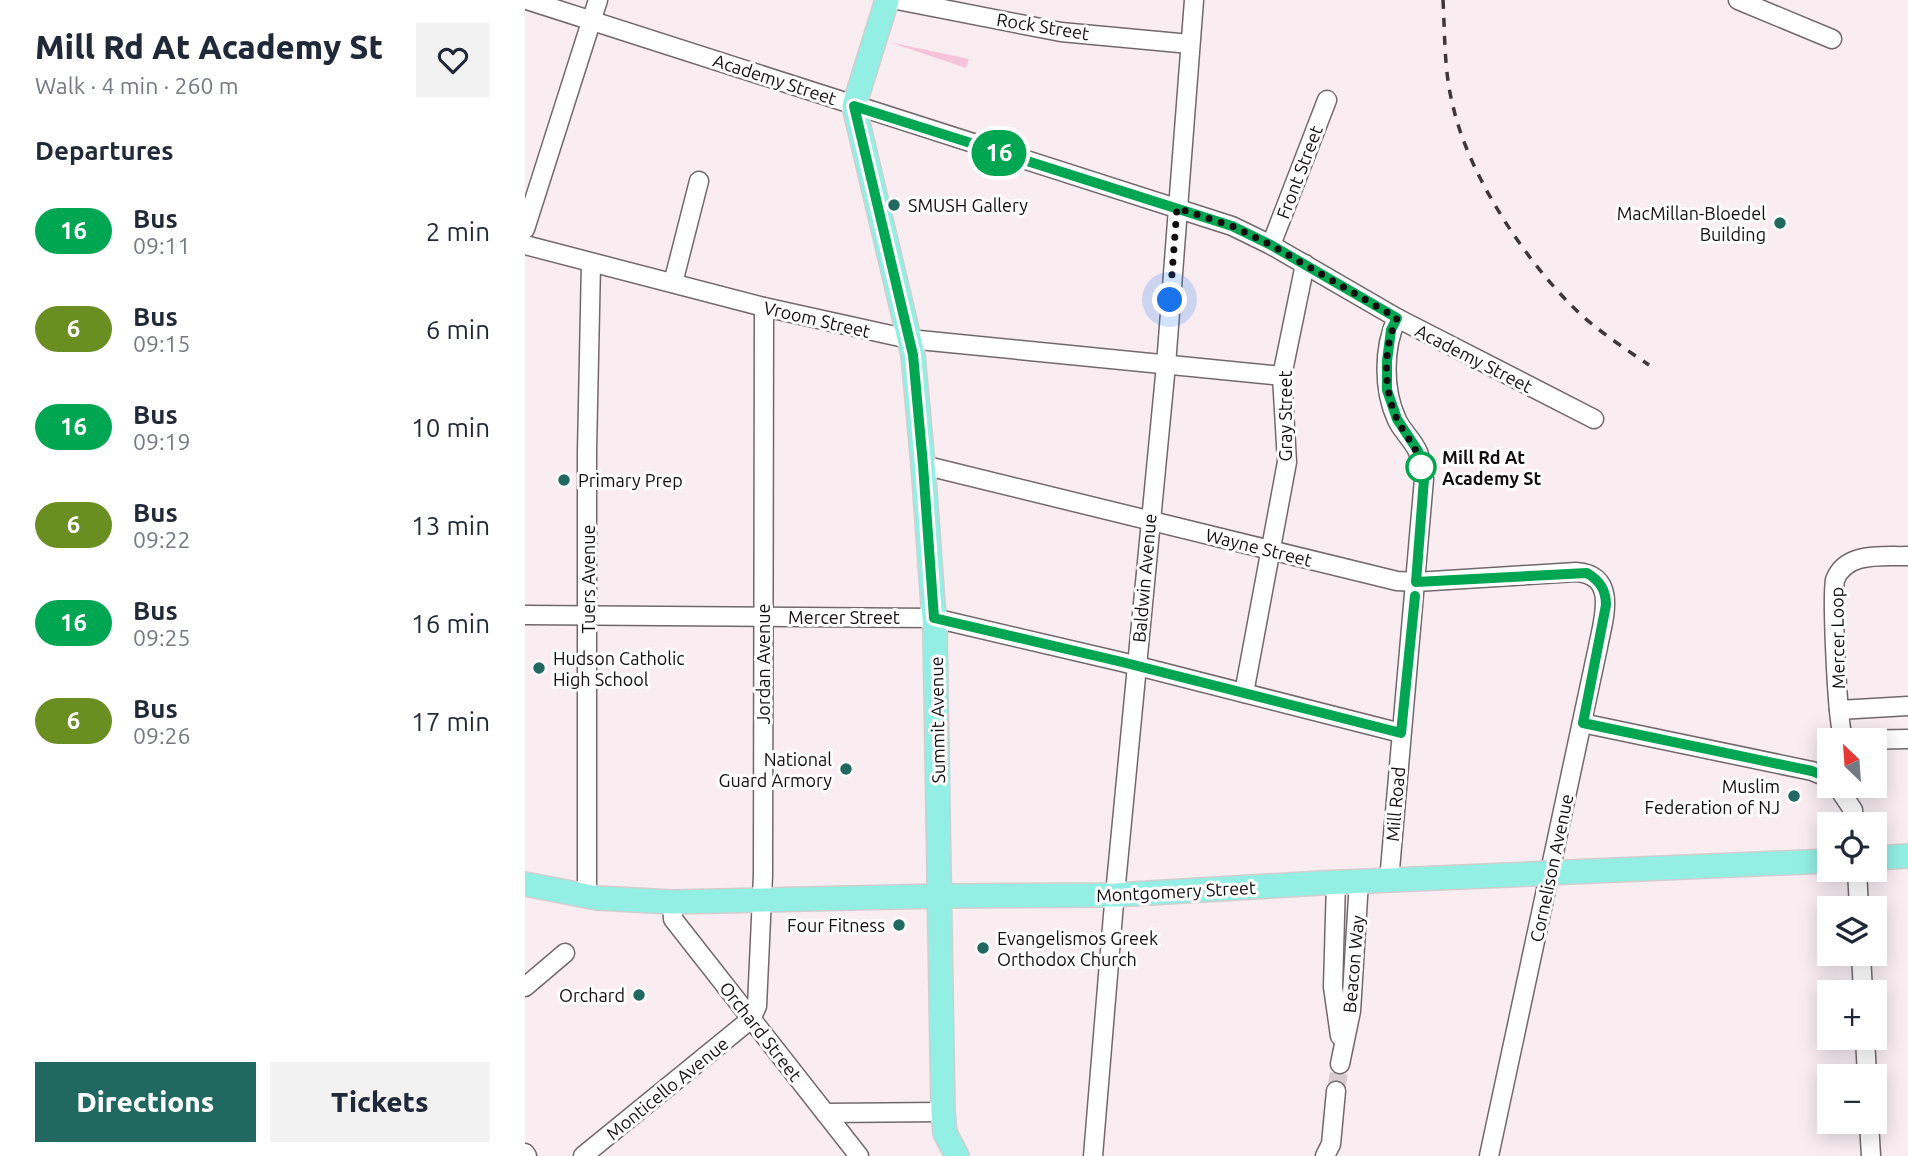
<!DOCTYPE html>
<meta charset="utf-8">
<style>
body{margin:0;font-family:Ubuntu,sans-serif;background:#f2f2f3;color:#1f2937;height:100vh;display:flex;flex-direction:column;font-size:26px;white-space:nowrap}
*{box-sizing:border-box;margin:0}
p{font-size:23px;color:#747a83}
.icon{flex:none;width:38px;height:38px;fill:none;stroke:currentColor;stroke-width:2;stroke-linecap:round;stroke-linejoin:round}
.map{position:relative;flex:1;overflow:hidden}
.sheet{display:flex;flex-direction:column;background:#fff;width:525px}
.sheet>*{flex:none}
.badge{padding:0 14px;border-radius:23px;font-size:24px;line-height:46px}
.needle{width:46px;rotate:335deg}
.buttons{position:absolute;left:1292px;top:728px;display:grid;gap:14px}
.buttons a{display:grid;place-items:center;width:70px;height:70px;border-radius:0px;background:#fff;box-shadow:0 4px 18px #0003;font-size:35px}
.you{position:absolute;width:35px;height:35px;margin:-18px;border:5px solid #fff;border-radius:50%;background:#1a73e8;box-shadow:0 0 0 10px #1a73e833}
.map>.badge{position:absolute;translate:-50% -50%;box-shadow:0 0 0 4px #fff}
h2{padding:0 35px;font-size:26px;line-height:63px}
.round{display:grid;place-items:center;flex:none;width:74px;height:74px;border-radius:0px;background:#f2f2f3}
.headline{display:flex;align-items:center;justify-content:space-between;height:119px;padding:0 35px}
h1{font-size:33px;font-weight:800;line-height:52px}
.primary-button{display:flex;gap:14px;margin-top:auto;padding:14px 35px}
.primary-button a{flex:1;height:80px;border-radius:0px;background:#216960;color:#fff;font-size:28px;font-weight:800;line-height:80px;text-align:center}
.primary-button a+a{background:#f2f2f3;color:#1f2937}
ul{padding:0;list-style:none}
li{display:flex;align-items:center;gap:21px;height:98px;padding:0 35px}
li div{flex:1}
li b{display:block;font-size:26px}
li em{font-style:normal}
li .badge{min-width:77px;font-weight:700;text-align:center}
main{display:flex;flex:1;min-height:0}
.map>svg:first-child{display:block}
.green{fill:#f6c4da}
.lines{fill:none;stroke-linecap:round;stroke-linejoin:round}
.minor-tunnel{stroke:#d6ccd0;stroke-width:18;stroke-dasharray:18 9;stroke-linecap:butt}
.minor-casing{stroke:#72686c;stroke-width:21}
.major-casing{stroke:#d0cfcf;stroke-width:26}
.minor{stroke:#fff;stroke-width:18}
.major{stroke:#93eee3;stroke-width:23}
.rail{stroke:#3e383b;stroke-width:3.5;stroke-dasharray:9 9;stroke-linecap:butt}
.major-bridge-casing{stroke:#d0cfcf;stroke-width:26;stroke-linecap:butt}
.major-bridge{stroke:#93eee3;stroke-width:23}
.line-casing{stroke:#fff;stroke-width:16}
.line{stroke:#00a651;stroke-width:10}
.walk{stroke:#120e10;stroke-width:7;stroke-dasharray:0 12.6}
.poi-dot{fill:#216960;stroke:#fff;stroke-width:2.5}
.stop-dot{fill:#fff;stroke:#00a651;stroke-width:3.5}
.labels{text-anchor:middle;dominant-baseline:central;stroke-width:6;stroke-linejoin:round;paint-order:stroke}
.street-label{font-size:18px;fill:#120e10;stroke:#fff}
.poi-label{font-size:18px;fill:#120e10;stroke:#fff;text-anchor:end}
.stop-label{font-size:18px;font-weight:bold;fill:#120e10;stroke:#fff;text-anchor:start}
</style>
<main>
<section class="sheet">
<div class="headline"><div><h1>Mill Rd At Academy St</h1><p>Walk · 4 min · 260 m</p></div><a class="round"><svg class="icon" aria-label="heart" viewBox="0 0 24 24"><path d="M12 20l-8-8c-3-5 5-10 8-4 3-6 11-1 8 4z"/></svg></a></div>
<h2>Departures</h2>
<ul>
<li><span class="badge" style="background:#00a651;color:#fff">16</span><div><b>Bus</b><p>09:11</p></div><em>2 min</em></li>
<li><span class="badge" style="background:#6b8e23;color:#fff">6</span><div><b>Bus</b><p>09:15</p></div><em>6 min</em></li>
<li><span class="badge" style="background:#00a651;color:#fff">16</span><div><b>Bus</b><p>09:19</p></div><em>10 min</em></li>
<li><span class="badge" style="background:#6b8e23;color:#fff">6</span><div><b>Bus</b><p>09:22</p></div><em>13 min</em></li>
<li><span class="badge" style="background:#00a651;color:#fff">16</span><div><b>Bus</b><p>09:25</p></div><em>16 min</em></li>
<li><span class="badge" style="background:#6b8e23;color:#fff">6</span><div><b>Bus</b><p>09:26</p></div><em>17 min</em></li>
</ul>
<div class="primary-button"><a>Directions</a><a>Tickets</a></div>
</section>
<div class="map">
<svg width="1383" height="1156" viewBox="0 0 1383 1156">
<rect width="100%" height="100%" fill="#f9edf2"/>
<path class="green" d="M364,42L444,59L441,68Z"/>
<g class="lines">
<path class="minor-tunnel" d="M811,1091L815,1064"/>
<g class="minor-casing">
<g id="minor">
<path d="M2,0L707,226L746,245L872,318L1069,419"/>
<path d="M372,0L536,32L665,44"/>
<path d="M1213,0L1307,39"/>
<path d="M0,229L73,0"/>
<path d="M0,245L239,307L384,339L757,376"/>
<path d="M746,245L802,100"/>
<path d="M148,283L174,181"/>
<path d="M398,465L872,581L891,582L1051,572C1094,575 1078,620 1073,647L964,1156"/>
<path d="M0,615L409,618L597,662L876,733"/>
<path d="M719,693L762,462L757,376L780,264"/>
<path d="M1314,710L1383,706"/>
<path d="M1057,723L1287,771L1304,778"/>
<path d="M1319,740C1312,730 1307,597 1310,580C1321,551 1358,557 1383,556"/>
<path d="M1329,740L1383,739"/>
<path d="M1312,786L1328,810L1329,824"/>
<path d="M1332,870L1334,908"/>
<path d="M864,881L899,479C897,470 896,460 893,452C888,440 877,431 872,420C858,390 858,348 872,318"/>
<path d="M811,882L808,987L815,1036"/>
<path d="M62,896V451L66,263"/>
<path d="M147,902L148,919L334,1156"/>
<path d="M1336,954L1338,992"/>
<path d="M0,987L40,953"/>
<path d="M1340,1038L1342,1076"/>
<path d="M815,1064L826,1011L834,881"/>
<path d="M300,1113L418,1112"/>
<path d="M1344,1122L1346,1156"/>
<path d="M0,1153L2,1156"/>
<path d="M58,1156L226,1019L232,1006L238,875L239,307"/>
<path d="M568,1156L588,915L641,365L669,0"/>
<path d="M800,1156L806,1144L811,1091"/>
</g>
</g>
<g class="major-casing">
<g id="major">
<path d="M362,0L329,106L388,355L398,465L410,632L418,1112L420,1133L432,1156"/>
<path d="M1349,858L1383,856"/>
<path d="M1045,872L1304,861"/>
<path d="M0,884L72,898L147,902L416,896L590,895L796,883L1005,874"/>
</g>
</g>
<use href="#minor" class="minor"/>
<use href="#major" class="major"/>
<path class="rail" d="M918,0C920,35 919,72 928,106C943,173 996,254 1044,303C1067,327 1096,346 1124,365"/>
<g class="major-bridge-casing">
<path id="major-bridge" d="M1005,874L1045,872"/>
</g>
<use href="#major-bridge" class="major-bridge"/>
</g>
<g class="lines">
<g class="line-casing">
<path id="line" d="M890,596L876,733L597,662L409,618L398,465L388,355L329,106L707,226L746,245L872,318L866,330L862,361V390L872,419L893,451L899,479L891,582L1062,573C1075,581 1081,590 1081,605L1058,723L1287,771L1304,778"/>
</g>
<use href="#line" class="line"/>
<path class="walk" d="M645,300L652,208L707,226L746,245L872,318C858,348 858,389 872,419C881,438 892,445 896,467"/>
</g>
<g class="poi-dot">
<circle cx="369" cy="205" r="7"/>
<circle cx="1255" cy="223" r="7"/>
<circle cx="39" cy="480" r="7"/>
<circle cx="14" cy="668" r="7"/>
<circle cx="321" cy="769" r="7"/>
<circle cx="1269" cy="796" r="7"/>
<circle cx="374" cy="925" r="7"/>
<circle cx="458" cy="948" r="7"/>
<circle cx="114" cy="995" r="7"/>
</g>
<circle class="stop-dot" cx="896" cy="467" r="14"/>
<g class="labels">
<g class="street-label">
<text transform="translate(518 26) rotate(9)">Rock Street</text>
<text transform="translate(250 79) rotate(18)">Academy Street</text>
<text transform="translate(774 172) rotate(-69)">Front Street</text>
<text transform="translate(292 319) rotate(13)">Vroom Street</text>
<text transform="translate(949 358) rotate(27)">Academy Street</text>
<text transform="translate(760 416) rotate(-90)">Gray Street</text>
<text transform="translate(734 547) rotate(14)">Wayne Street</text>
<text transform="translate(619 578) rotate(-85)">Baldwin Avenue</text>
<text transform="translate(63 579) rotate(-90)">Tuers Avenue</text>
<text x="319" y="617">Mercer Street</text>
<text transform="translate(1312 638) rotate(-91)">Mercer Loop</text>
<text transform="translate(238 664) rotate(-90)">Jordan Avenue</text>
<text transform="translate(412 720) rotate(-91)">Summit Avenue</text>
<text transform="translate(870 804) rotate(-85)">Mill Road</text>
<text transform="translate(1026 868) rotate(-78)">Cornelison Avenue</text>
<text transform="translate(651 891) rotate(-3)">Montgomery Street</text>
<text transform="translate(828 964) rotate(-85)">Beacon Way</text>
<text transform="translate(236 1031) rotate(52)">Orchard Street</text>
<text transform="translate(142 1088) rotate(-39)">Monticello Avenue</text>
</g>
<g class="poi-label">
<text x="383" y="205" text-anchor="start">SMUSH Gallery</text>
<text x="1241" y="213">MacMillan-Bloedel<tspan x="1241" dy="21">Building</tspan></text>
<text x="53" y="480" text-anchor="start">Primary Prep</text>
<text x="28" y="658" text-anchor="start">Hudson Catholic<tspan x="28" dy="21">High School</tspan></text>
<text x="307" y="759">National<tspan x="307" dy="21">Guard Armory</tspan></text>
<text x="1255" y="786">Muslim<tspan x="1255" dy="21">Federation of NJ</tspan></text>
<text x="360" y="925">Four Fitness</text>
<text x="472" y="938" text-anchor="start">Evangelismos Greek<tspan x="472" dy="21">Orthodox Church</tspan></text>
<text x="100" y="995">Orchard</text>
</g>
<g class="stop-label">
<text x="917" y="457">Mill Rd At<tspan x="917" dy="21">Academy St</tspan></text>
</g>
</g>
</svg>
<div class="buttons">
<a><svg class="needle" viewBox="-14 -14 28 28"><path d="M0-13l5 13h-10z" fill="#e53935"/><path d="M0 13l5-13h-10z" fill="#747a83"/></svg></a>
<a><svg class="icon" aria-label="locate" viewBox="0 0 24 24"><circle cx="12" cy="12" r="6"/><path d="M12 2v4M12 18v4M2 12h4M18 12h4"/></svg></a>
<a><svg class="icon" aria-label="layers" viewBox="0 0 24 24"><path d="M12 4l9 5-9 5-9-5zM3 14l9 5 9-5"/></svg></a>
<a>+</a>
<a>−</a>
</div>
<div class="you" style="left:645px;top:300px"></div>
<b class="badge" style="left:474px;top:153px;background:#00a651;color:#fff">16</b>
</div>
</main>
